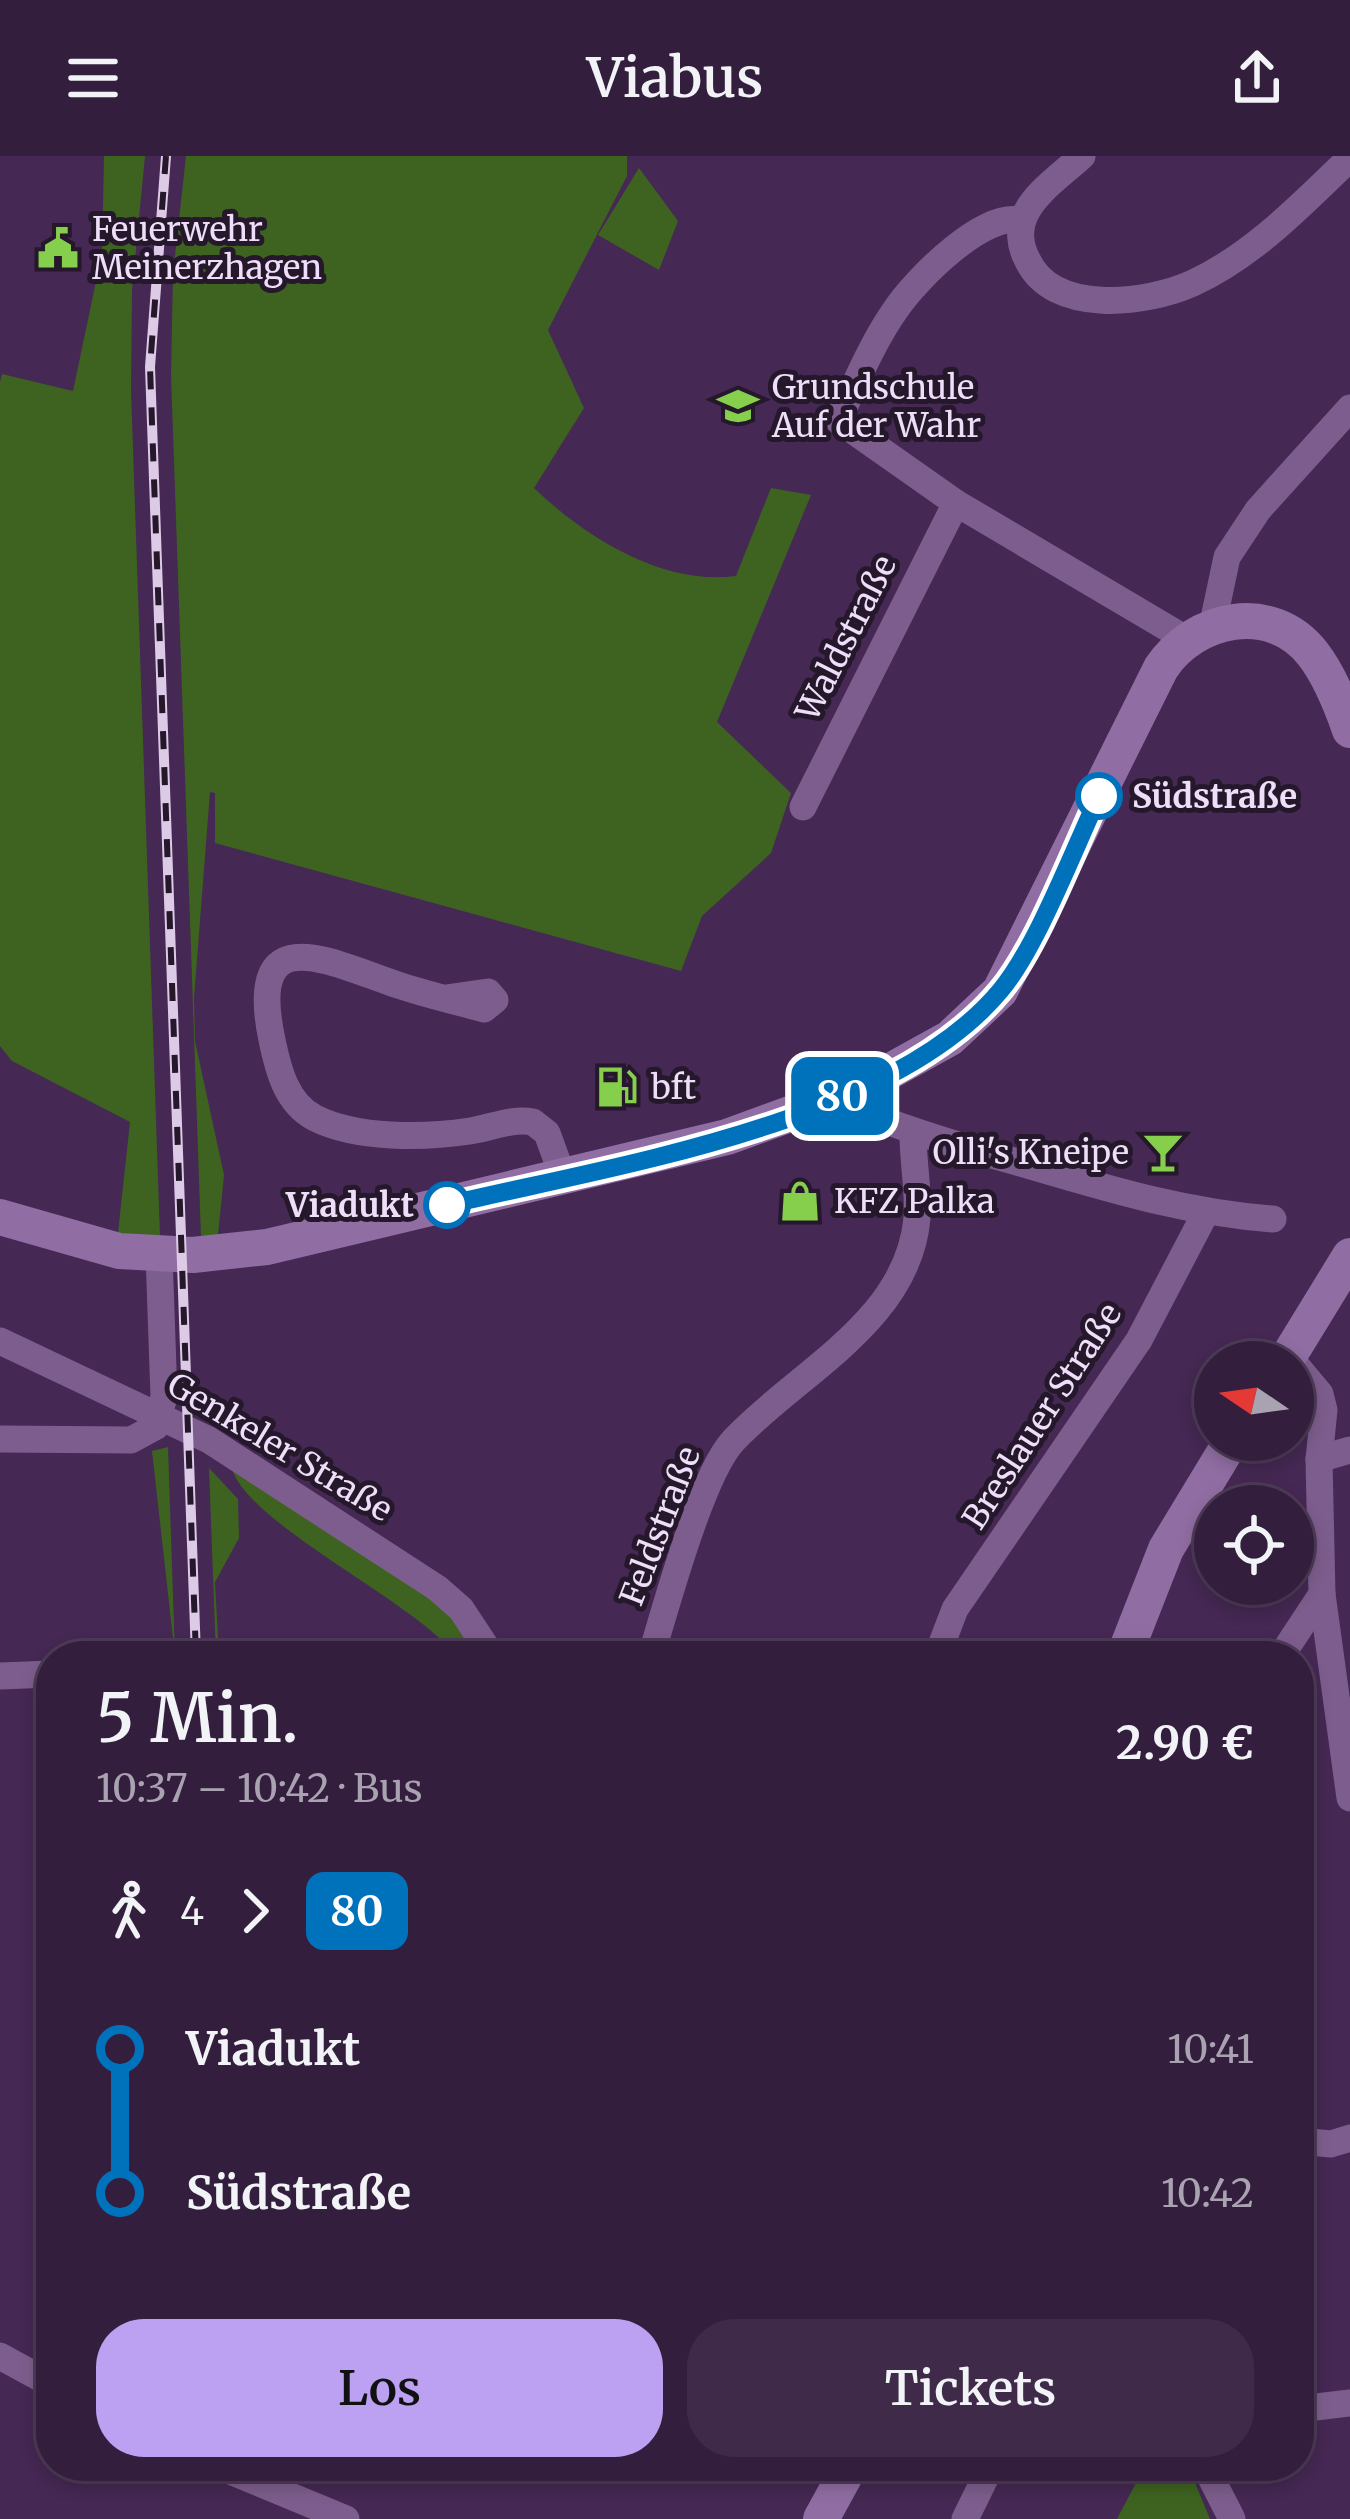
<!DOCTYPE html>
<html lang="de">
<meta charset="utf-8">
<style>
body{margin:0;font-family:Merriweather,serif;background:#3f2b49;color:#f1f3f6;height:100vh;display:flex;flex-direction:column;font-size:45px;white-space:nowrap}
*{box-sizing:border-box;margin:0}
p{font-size:39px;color:#a9a2b0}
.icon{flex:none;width:66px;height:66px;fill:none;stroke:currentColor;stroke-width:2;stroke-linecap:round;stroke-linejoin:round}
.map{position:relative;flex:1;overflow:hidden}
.sheet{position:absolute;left:36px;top:1485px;width:1278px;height:840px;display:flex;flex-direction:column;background:#341e3e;border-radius:48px;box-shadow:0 6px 18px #0003,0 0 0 3px #4e3c58}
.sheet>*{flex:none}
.badge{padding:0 24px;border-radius:18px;font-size:42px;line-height:78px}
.needle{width:78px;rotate:283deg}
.fabs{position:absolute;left:1194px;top:1185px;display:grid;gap:24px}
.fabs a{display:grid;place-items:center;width:120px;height:120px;border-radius:50%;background:#341e3e;box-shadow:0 6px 18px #0003,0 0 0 3px #4e3c58;font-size:60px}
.map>.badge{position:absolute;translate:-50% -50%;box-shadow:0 0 0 6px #fff}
.legs{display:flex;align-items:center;gap:18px;height:132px;padding:0 60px;font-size:39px}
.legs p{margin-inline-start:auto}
.summary{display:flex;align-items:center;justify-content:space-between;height:204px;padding:0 60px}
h1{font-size:66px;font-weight:600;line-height:90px}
.cta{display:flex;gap:24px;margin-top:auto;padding:24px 60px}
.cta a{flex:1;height:138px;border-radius:48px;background:#bca0f2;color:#111;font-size:48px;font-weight:600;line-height:138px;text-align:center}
.cta a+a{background:#3f2b49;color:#f1f3f6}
ul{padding:0 60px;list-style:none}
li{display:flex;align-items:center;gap:42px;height:144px;font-size:45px}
li i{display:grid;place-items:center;width:18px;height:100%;margin:0 15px;background:currentColor}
li i::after{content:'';width:30px;height:30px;margin:-15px;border:9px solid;border-radius:50%;background:#341e3e}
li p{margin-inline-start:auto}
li:first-child i{background:linear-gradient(#0000 50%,currentColor 0)}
li:last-child i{background:linear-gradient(currentColor 50%,#0000 0)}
header{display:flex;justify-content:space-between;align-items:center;height:156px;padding:0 60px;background:#341e3e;font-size:54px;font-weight:600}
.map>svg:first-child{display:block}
.green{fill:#3e6321}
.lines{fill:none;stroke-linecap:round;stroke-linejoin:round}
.minor{stroke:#7d5d8d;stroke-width:27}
.major{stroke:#906da2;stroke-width:36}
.rail-casing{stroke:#ddcae7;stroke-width:10}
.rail{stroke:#25182b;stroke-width:6;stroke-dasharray:18;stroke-linecap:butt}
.line-1-casing{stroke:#fff;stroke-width:27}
.line-1{stroke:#0072bc;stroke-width:18}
.stop-1-dot{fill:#fff;stroke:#0072bc;stroke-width:6}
.labels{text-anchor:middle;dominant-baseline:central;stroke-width:10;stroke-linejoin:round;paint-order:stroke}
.poi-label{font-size:33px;fill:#efdef9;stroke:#25182b;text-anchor:start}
.street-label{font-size:33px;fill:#efdef9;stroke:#25182b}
.stop-label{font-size:33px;font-weight:bold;fill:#efdef9;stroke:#25182b;text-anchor:start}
</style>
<header><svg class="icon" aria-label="menu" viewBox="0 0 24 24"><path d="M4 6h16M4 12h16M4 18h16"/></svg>Viabus<svg class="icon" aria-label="share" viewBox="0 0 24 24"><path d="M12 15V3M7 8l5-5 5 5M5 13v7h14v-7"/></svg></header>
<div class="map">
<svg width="1350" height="2363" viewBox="0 0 1350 2363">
<rect width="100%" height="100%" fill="#452853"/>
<g class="green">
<path d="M104,0H145L132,134L131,234L160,1081L118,1077L130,966L12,905L0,890V226L2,218L73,235L102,97Z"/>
<path d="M186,0H627V20L548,174L584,252L534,332C585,381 663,430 736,420L771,332L811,339L717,566L791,637L771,697L702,760L681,815L215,687V637L210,636L194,842L195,885L224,1019L218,1079L201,1081L171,219L173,118Z"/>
<path d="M639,12L678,65L659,114L598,79Z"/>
<path d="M168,1291L175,1500L152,1295Z"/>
<path d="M231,1307L433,1440L483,1500H456C416,1445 236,1363 231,1307Z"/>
<path d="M209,1312L238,1343L239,1382L215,1426L219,1500H216Z"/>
<path d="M1145,2310H1188L1210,2363H1117Z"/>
</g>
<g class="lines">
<g class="minor">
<path d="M1082,0C1064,17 1035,36 1025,59C1018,73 1020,90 1027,103C1052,160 1147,148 1193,127C1254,99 1303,47 1350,2"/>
<path d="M1022,65C986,53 916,123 896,153C872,187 856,227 838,264L956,347L1186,483"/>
<path d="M1213,467L1227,401L1258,354L1350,252"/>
<path d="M803,651L956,347"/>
<path d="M446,842L488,836L495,844L484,853C455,845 424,838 395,828C327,805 246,761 272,884C278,913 286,947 315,962C357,983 424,982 470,975C491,972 511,962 533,966L547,977L563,1021"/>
<path d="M835,944C893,970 949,987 1010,1004C1099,1030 1180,1056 1273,1063"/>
<path d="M0,1185L209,1284L437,1432L461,1453L492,1500"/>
<path d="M1289,1201L1320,1238L1324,1254L1319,1303L1322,1438L1350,1642"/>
<path d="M0,1283L131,1284L155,1271L164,1241L159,1098"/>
<path d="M1319,1303L1350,1294"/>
<path d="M651,1500C666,1451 701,1320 733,1285C796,1217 908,1166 917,1062C919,1036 913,1006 913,979"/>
<path d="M937,1500L955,1453L1139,1184L1205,1058"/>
<path d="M1281,1500L1322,1438"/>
<path d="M0,1520L51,1518"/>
<path d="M1299,1985L1331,1988L1350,1982"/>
<path d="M0,2200L51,2228"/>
<path d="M1299,2253L1350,2247"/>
<path d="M218,2310L346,2363"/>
<path d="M1205,2310L1232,2363"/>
<path d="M965,2363L991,2310"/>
</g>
<g class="major">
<path d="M0,1061L119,1095L193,1099L267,1091L727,981L856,934L950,882L1000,835L1161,512C1194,462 1271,444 1313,498C1330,520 1341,548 1350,574"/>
<path d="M1285,1206L1350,1100"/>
<path d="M1124,1500L1166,1393L1232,1284"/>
<path d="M821,2363L850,2310"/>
</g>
<g class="rail-casing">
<path id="rail" d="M166,0L150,211L196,1500"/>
</g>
<use href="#rail" class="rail"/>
</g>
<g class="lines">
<g class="line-1-casing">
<path id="line-1" d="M447,1049C611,1010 889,968 1000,835C1036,793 1074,693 1099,640"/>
</g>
<use href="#line-1" class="line-1"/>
</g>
<defs>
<g id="civic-bare" transform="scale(3.24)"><path d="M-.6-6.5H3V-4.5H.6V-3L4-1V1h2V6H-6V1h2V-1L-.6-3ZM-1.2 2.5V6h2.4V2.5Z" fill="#85cf4c" stroke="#25182b" stroke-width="2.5" paint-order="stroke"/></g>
<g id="school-bare" transform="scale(3.24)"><path d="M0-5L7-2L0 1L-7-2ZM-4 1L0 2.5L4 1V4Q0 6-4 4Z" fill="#85cf4c" stroke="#25182b" stroke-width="2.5" paint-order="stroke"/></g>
<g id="fuel-bare" transform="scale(3.24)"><path d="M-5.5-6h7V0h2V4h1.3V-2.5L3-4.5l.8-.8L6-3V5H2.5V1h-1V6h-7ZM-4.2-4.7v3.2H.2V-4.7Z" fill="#85cf4c" stroke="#25182b" stroke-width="2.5" paint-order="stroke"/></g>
<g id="bar-bare" transform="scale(3.24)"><path d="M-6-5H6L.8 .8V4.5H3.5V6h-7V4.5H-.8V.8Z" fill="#85cf4c" stroke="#25182b" stroke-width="2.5" paint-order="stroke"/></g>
<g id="shop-bare" transform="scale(3.24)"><path d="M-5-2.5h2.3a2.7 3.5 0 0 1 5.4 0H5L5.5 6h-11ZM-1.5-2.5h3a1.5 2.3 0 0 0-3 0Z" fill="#85cf4c" stroke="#25182b" stroke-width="2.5" paint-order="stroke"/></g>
</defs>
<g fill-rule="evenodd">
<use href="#civic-bare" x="58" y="92"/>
<use href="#school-bare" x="738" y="250"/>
<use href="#fuel-bare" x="617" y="931"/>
<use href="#bar-bare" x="1163" y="996"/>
<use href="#shop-bare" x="800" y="1045"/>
</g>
<g class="stop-1-dot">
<circle cx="1099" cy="640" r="21"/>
<circle cx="447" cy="1049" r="21"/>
</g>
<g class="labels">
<g class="poi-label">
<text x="92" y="73">Feuerwehr<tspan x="92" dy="38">Meinerzhagen</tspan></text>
<text x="772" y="231">Grundschule<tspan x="772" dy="38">Auf der Wahr</tspan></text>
<text x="651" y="931">bft</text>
<text x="1129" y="996" text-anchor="end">Olli's Kneipe</text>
<text x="834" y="1045">KFZ Palka</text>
</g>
<g class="street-label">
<text transform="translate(846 482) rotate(-63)">Waldstraße</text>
<text transform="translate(1042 1260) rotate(-57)">Breslauer Straße</text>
<text transform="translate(280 1291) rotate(31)">Genkeler Straße</text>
<text transform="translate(660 1370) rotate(-69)">Feldstraße</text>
</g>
<g class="stop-label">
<text x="1132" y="640">Südstraße</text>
<text x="414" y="1049" text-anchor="end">Viadukt</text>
</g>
</g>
</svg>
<div class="fabs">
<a><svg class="needle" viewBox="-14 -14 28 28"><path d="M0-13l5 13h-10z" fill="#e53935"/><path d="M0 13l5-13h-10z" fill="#a9a2b0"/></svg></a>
<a><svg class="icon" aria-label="locate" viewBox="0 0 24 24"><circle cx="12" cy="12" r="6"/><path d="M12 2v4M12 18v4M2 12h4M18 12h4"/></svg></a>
</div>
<b class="badge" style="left:842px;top:940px;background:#0072bc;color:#fff">80</b>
<section class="sheet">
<div class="summary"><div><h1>5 Min.</h1><p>10:37 – 10:42 · Bus</p></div><b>2.90 €</b></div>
<div class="legs"><svg class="icon" aria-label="walk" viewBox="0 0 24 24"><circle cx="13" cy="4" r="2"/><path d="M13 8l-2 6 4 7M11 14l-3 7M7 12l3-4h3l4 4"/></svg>4<svg class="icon" aria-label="forward" viewBox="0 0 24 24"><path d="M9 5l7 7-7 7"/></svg><b class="badge" style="background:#0072bc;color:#fff">80</b></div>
<ul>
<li><i style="color:#0072bc"></i><b>Viadukt</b><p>10:41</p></li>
<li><i style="color:#0072bc"></i><b>Südstraße</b><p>10:42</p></li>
</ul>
<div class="cta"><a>Los</a><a>Tickets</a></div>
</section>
</div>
